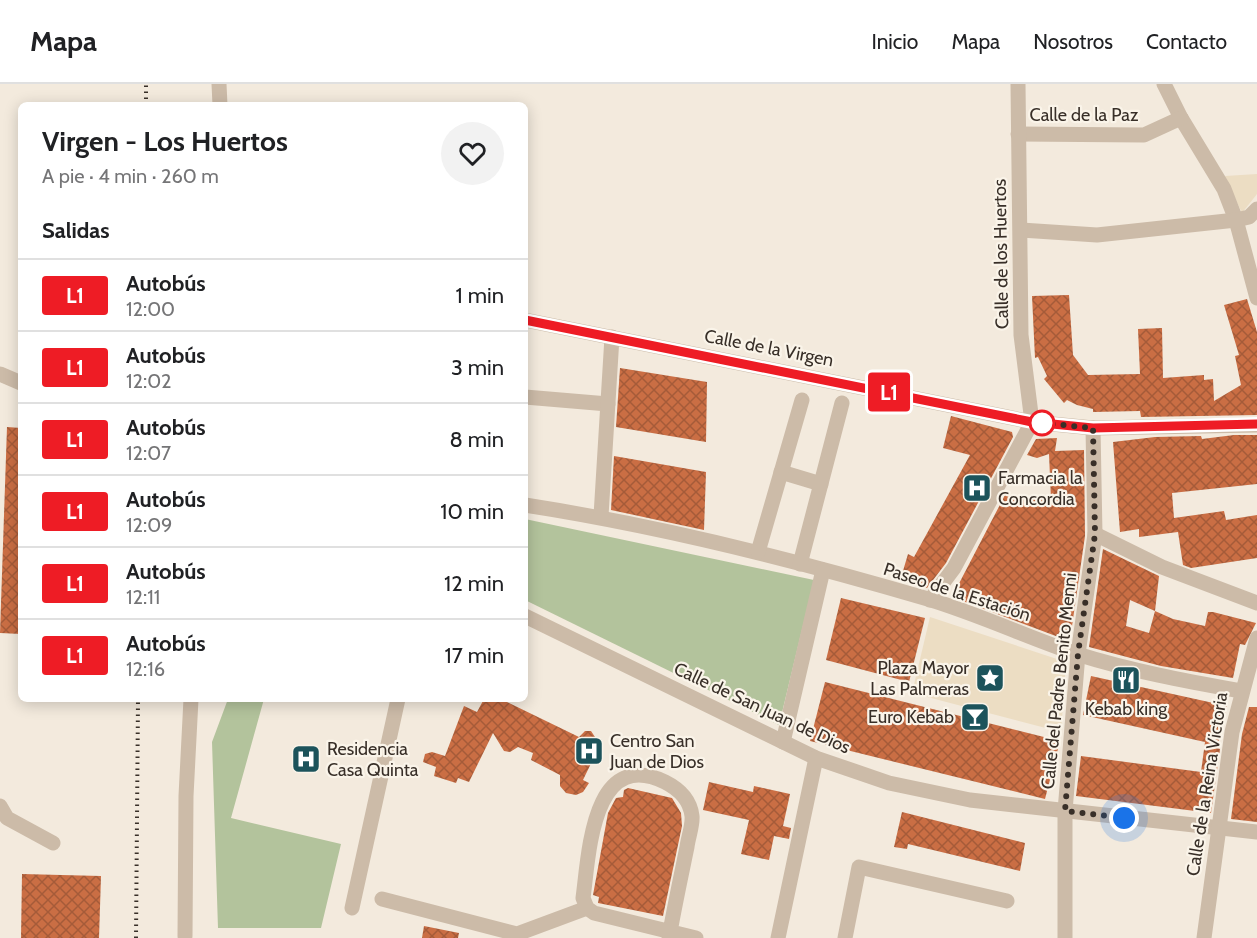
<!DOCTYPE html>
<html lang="es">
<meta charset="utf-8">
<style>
body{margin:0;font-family:Cabin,sans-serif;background:#f2f2f2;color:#202124;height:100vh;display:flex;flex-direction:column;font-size:22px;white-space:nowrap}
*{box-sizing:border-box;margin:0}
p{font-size:20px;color:#757577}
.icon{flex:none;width:33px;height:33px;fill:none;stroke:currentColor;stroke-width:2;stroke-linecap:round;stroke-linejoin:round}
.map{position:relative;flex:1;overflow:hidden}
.panel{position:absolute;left:18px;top:18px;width:510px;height:600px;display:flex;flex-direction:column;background:#fff;border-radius:9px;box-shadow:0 3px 15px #0003}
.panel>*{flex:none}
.badge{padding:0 12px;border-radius:4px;font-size:21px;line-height:39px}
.you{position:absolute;width:30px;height:30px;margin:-15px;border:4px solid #fff;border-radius:50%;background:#1a73e8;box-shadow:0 0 0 9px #1a73e833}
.map>.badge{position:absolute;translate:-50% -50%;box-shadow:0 0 0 3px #fff}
h2{padding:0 24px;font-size:22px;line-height:54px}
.round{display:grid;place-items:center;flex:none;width:63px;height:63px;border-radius:32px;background:#f2f2f2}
.summary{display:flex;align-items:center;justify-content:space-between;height:102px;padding:0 24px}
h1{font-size:28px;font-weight:800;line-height:45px}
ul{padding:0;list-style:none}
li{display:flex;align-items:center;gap:18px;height:72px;padding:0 24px;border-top:2px solid #e0e0e0}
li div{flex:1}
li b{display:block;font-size:22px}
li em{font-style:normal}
li .badge{min-width:66px;font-weight:700;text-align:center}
header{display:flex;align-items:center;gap:36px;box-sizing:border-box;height:84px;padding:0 30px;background:#fff;border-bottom:2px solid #e0e0e0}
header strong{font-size:28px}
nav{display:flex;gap:33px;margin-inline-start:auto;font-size:21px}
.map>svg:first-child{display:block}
.park{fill:#b3c39c}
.plaza{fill:#ecddc3}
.building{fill:url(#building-cross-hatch)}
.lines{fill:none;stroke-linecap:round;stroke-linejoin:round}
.minor{stroke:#ccbba8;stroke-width:15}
.rail{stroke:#382f28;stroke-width:4;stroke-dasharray:1.5 4.5;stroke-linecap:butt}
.line-casing{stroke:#fff;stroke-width:14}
.line{stroke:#ee1c25;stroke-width:9}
.walk{stroke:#382f28;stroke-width:6;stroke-dasharray:0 10.8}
.stop-dot{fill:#fff;stroke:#ee1c25;stroke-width:3}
.labels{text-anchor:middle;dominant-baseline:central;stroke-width:4.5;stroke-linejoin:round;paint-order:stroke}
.street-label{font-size:18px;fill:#382f28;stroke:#faf4e9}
.poi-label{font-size:18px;fill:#382f28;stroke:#faf4e9;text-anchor:start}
</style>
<header>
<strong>Mapa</strong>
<nav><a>Inicio</a><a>Mapa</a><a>Nosotros</a><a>Contacto</a></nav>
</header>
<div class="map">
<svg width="1257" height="854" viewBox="0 0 1257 854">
<defs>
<pattern id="building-cross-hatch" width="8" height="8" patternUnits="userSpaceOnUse" patternTransform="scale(1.5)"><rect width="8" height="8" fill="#ca6e44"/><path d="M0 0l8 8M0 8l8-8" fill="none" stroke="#a55b39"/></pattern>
</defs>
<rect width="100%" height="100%" fill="#f3eadd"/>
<g class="park">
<path d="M525,435L814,496L779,641L525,516Z"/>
<path d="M228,615H264L231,734L341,760L321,844H218L212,658Z"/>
</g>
<g class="plaza">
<path d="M1257,90V110L1242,129L1225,92Z"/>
<path d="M930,533L1066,578L1061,648L912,609Z"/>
</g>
<g class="building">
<path d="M1069,211L1073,271L1088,291L1140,290L1138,245L1162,244L1163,294L1204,291V296L1213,295L1214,317L1241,301L1235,272L1239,271L1224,221L1247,215L1257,248V331L1141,333L1140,327L1093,328V325L1077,321L1067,316L1064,319L1044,295L1047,292L1038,273L1035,274L1032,212Z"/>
<path d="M620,284L707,298L706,358L616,343Z"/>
<path d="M951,332L1012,348L1013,353L946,479L927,504L900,497L908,470L914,473L970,371L943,364Z"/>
<path d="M7,343L21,344V550L0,549Z"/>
<path d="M1234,351H1257V400L1172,409L1174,434L1224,427L1226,436L1257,431V474L1191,484L1183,481L1178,448L1139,453V445L1120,448L1113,358L1155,353L1201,352L1202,355Z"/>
<path d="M1057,354L1055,367L1084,366L1085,452L1071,549L1061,554L952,513L1005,411L1051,416L1049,370L1037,374L1027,371L1036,355Z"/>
<path d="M614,372L706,388L704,446L611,426Z"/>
<path d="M1103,465L1159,492L1155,527L1130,516L1126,542L1149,549L1155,527L1173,535L1205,542L1208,528H1213L1256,539L1245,561L1240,560L1233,594L1161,582L1089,563Z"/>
<path d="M841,514L925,534L909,598L826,576Z"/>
<path d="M1091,592L1227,622L1217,664L1220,665L1211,729L1076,712L1081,672L1201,688L1205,658L1083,631Z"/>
<path d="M825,598L1060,657L1045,715L810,657Z"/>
<path d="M484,615H501L579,653L585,647H591L595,653L594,660L599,663L583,696L589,699L583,708L576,711L566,709L560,702V691L531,676L533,669L518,663L510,668L504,667L493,649L469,698L458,694L456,699L434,692L436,683L423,678L425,670L432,668L445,672L464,622L477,628Z"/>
<path d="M1249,623H1257V738L1231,735L1242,650Z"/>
<path d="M709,698L753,708L754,702L790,710L783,742L791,744L789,755L774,752L769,776L741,770L749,736L703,726Z"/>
<path d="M628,704L672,714L681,729L682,742L663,832L598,819L599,813L593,811L608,729L616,714L623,713L624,706Z"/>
<path d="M902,728L1025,759L1020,787L908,760L907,765L894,763Z"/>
<path d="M22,790L101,792L99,854H21Z"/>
<path d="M424,842L459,849L458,854H422Z"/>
</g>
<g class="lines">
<g class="minor">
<path d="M219,0L220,21"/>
<path d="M1164,0L1181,34L1224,105L1236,136L1257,214"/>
<path d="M1018,50L1144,51L1181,34"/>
<path d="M1021,146L1097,151L1236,136L1249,133L1257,125"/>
<path d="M525,236L1032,338L1093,344L1257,341"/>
<path d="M0,290L21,299"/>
<path d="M525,313L608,320"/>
<path d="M781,388L821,400"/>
<path d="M525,421C661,442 796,476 928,515C978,530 1027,553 1077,570C1131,587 1186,597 1241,607"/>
<path d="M601,432L612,253"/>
<path d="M1095,450L1162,483L1257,519"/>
<path d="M758,468L802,316"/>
<path d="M800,480L842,319"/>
<path d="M930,516L954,484L1032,338L1021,251L1018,0"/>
<path d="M525,532L816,674L889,699L970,716L1257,748"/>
<path d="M783,658L823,486"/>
<path d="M0,722L7,734L53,759"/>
<path d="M382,815L517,850L587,824"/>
<path d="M352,824L398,615"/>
<path d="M185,852L186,712L191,615"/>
<path d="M669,854L670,848C675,820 681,792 687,763C688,754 693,741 692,732C690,715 679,705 665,698C592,663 589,770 583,814L587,824L594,829L696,854"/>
<path d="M778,854L816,674"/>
<path d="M845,854L859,783L1007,817"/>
<path d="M1065,854V727L1078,570L1095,450L1093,344"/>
<path d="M1204,854L1232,648L1257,554"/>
</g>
<g class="rail">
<path d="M146,21V0"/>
<path d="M136,854L138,615"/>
</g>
</g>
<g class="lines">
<g class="line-casing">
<path id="line" d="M525,236L1032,338L1093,344L1257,340"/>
</g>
<use href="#line" class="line"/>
<path class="walk" d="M1042,339L1093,344L1095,450L1078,570L1065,727L1124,734"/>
</g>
<defs>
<g id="hospital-square" transform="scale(1.5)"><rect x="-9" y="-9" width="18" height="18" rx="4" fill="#1c535b" stroke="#faf4e9"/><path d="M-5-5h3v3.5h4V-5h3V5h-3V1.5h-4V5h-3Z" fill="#fff"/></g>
<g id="sight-square" transform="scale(1.5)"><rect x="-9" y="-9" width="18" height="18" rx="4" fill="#1c535b" stroke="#faf4e9"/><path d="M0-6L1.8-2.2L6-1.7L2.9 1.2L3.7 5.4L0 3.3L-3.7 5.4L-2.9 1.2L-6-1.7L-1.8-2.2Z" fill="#fff"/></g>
<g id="restaurant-square" transform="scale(1.5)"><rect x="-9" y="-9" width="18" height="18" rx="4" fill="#1c535b" stroke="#faf4e9"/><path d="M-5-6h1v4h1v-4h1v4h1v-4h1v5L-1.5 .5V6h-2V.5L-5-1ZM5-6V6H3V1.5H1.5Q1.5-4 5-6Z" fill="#fff"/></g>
<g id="bar-square" transform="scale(1.5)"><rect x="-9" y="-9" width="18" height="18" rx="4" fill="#1c535b" stroke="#faf4e9"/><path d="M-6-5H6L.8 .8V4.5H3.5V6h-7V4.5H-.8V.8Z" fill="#fff"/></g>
</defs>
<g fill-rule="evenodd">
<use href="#hospital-square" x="977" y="404"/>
<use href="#sight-square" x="990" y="594"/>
<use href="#restaurant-square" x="1126" y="596"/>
<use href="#bar-square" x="975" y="633"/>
<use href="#hospital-square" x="589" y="667"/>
<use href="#hospital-square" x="306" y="675"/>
</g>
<circle class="stop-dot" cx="1042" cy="339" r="12"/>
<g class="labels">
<g class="street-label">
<text x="1084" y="31">Calle de la Paz</text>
<text transform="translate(1001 170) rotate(-91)">Calle de los Huertos</text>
<text transform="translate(769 264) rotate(11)">Calle de la Virgen</text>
<text transform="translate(957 508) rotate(18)">Paseo de la Estación</text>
<text transform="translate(1059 597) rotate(-84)">Calle del Padre Benito Menni</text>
<text transform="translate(762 624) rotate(25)">Calle de San Juan de Dios</text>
<text transform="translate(1207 700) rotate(-81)">Calle de la Reina Victoria</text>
</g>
<g class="poi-label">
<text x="998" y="394">Farmacia la<tspan x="998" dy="21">Concordia</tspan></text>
<text x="969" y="584" text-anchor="end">Plaza Mayor<tspan x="969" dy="21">Las Palmeras</tspan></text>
<text x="1126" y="625" text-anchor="middle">Kebab king</text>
<text x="954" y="633" text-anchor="end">Euro Kebab</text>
<text x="610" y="657">Centro San<tspan x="610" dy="21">Juan de Dios</tspan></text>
<text x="327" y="665">Residencia<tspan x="327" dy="21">Casa Quinta</tspan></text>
</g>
</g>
</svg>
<div class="you" style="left:1124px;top:734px"></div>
<b class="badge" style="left:889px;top:308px;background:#ee1c25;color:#fff">L1</b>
<section class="panel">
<div class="summary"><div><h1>Virgen - Los Huertos</h1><p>A pie · 4 min · 260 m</p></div><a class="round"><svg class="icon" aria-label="heart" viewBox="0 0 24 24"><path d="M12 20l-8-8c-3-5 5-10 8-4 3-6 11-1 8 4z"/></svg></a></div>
<h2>Salidas</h2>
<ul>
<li><span class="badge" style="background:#ee1c25;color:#fff">L1</span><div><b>Autobús</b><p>12:00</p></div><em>1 min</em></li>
<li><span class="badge" style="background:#ee1c25;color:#fff">L1</span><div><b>Autobús</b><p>12:02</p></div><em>3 min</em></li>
<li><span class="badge" style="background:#ee1c25;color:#fff">L1</span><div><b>Autobús</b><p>12:07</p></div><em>8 min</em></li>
<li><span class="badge" style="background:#ee1c25;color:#fff">L1</span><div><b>Autobús</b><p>12:09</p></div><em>10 min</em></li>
<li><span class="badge" style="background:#ee1c25;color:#fff">L1</span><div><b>Autobús</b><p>12:11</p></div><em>12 min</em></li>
<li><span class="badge" style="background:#ee1c25;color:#fff">L1</span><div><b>Autobús</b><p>12:16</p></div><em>17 min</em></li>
</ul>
</section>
</div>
